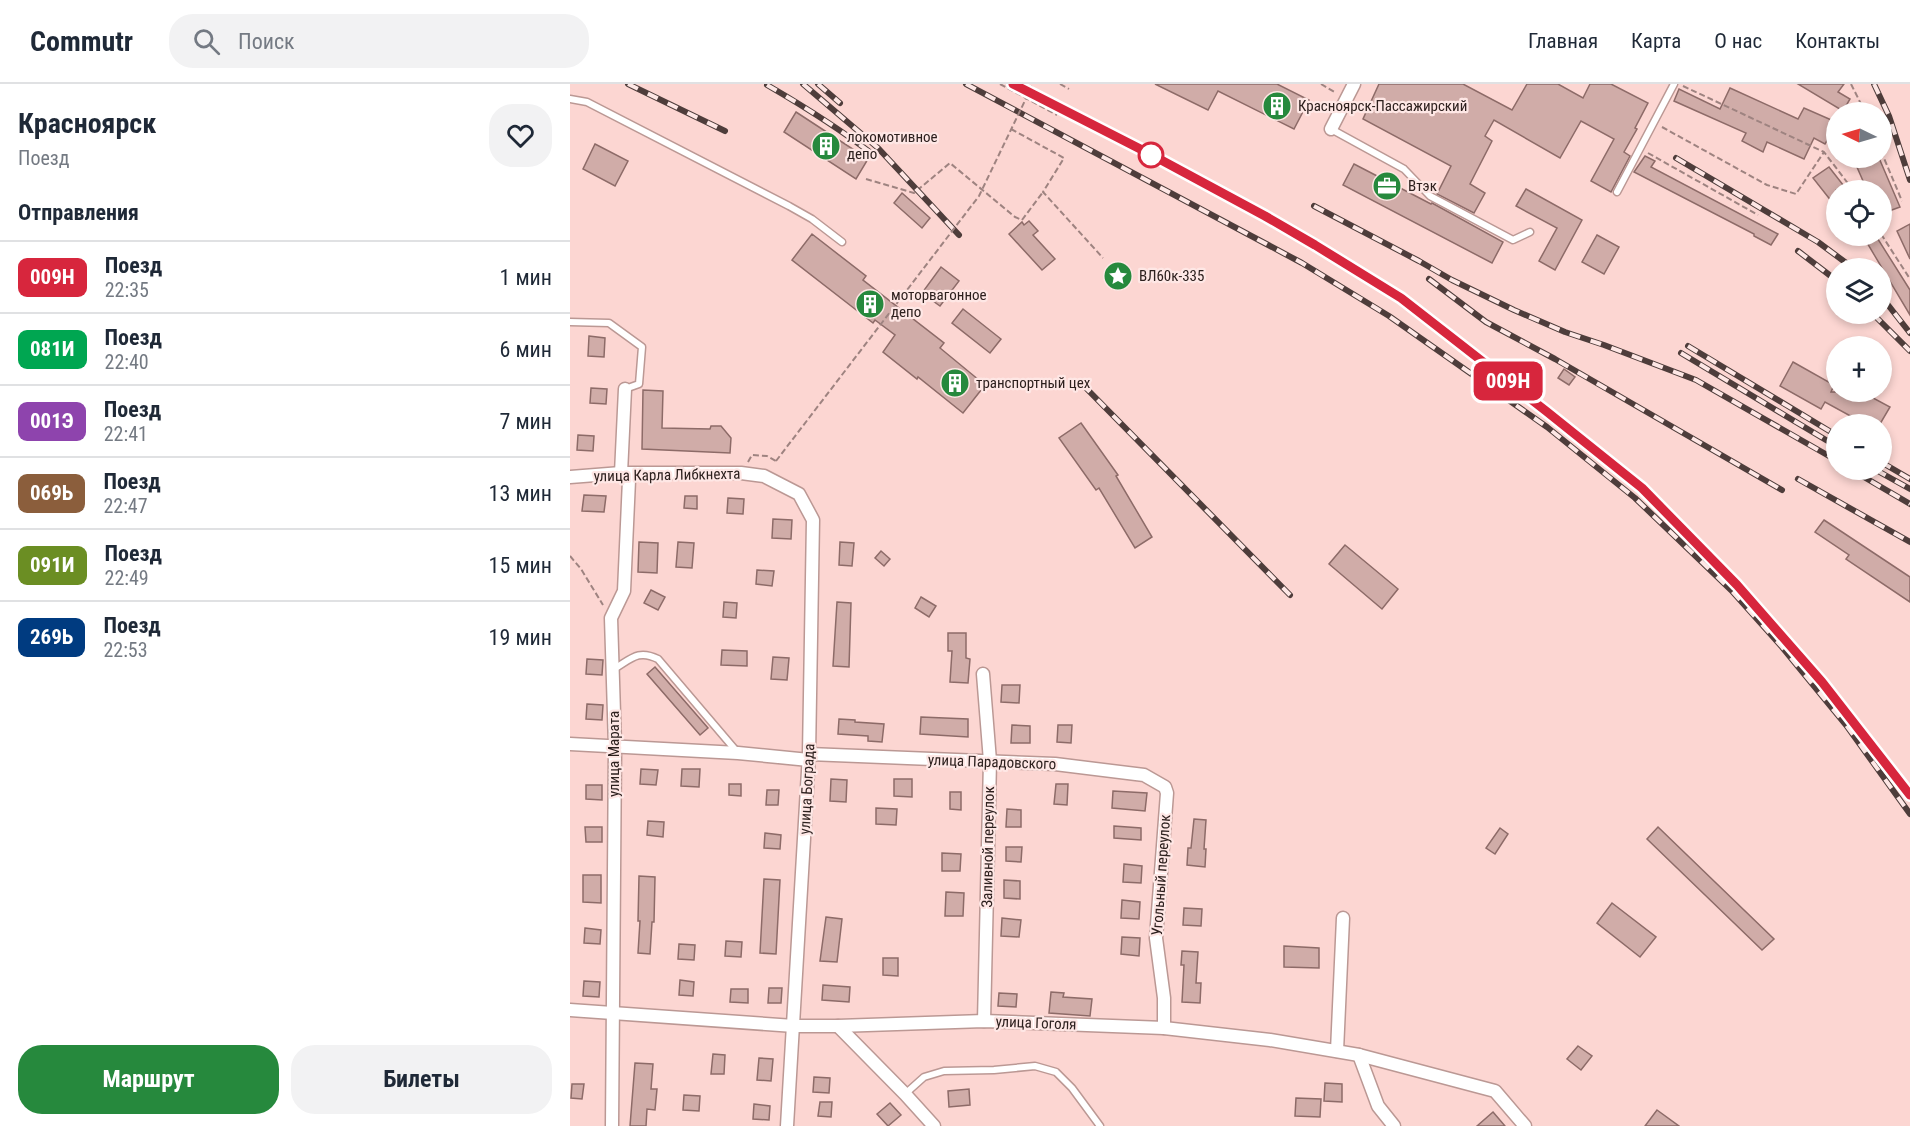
<!DOCTYPE html>
<html lang="ru">
<meta charset="utf-8">
<style>
body{margin:0;font-family:"Roboto Condensed",sans-serif;background:#f2f2f3;color:#1f2937;height:100vh;display:flex;flex-direction:column;font-size:22px;white-space:nowrap}
*{box-sizing:border-box;margin:0}
p{font-size:20px;color:#747a83}
.icon{flex:none;width:33px;height:33px;fill:none;stroke:currentColor;stroke-width:2;stroke-linecap:round;stroke-linejoin:round}
.map{position:relative;flex:1;overflow:hidden}
.side{display:flex;flex-direction:column;background:#fff;width:570px}
.side>*{flex:none}
.badge{padding:0 12px;border-radius:9px;font-size:21px;line-height:39px}
.needle{width:39px;rotate:275deg}
.buttons{position:absolute;left:1256px;top:18px;display:grid;gap:12px}
.buttons a{display:grid;place-items:center;width:66px;height:66px;border-radius:50%;background:#fff;box-shadow:0 3px 9px #0003;font-size:30px}
.map>.badge{position:absolute;translate:-50% -50%;box-shadow:0 0 0 3px #fff}
h2{padding:0 18px;font-size:22px;line-height:54px}
.round{display:grid;place-items:center;flex:none;width:63px;height:63px;border-radius:24px;background:#f2f2f3}
.head{display:flex;align-items:center;justify-content:space-between;height:102px;padding:0 18px}
h1{font-size:28px;font-weight:700;line-height:45px}
.cta{display:flex;gap:12px;margin-top:auto;padding:12px 18px}
.cta a{flex:1;height:69px;border-radius:24px;background:#26893d;color:#fff;font-size:24px;font-weight:700;line-height:69px;text-align:center}
.cta a+a{background:#f2f2f3;color:#1f2937}
ul{padding:0;list-style:none}
li{display:flex;align-items:center;gap:18px;height:72px;padding:0 18px;border-top:2px solid #e0e1e3}
li div{flex:1}
li b{display:block;font-size:22px}
li em{font-style:normal}
li .badge{min-width:66px;font-weight:700;text-align:center}
header{display:flex;align-items:center;gap:36px;box-sizing:border-box;height:84px;padding:0 30px;background:#fff;border-bottom:2px solid #e0e1e3}
header strong{font-size:28px}
nav{display:flex;gap:33px;margin-inline-start:auto;font-size:21px}
.search{width:420px;height:54px;background:#f2f2f3;display:flex;align-items:center;gap:15px;box-sizing:border-box;padding:0 21px;border-radius:24px;color:#747a83;font-size:22px}
main{display:flex;flex:1;min-height:0}
.map>svg:first-child{display:block}
.building{fill:#d0aca8;stroke:#8d6b68;stroke-width:1.5}
.lines{fill:none;stroke-linecap:round;stroke-linejoin:round}
.lane-casing{stroke:#bb9894;stroke-width:9}
.street-casing{stroke:#bb9894;stroke-width:15}
.path{stroke:#9e8380;stroke-width:2;stroke-dasharray:6 3;stroke-linecap:butt}
.lane{stroke:#fff;stroke-width:6}
.street{stroke:#fff;stroke-width:12}
.rail-casing{stroke:#4e3d3b;stroke-width:6}
.rail{stroke:#fee7e5;stroke-width:4;stroke-dasharray:11;stroke-linecap:butt}
.path-bridge{stroke:#9e8380;stroke-width:2;stroke-dasharray:6 3;stroke-linecap:butt}
.line-casing{stroke:#fff;stroke-width:14}
.line{stroke:#d7263d;stroke-width:9}
.stop-dot{fill:#fff;stroke:#d7263d;stroke-width:3}
.labels{text-anchor:middle;dominant-baseline:central;stroke-width:4.5;stroke-linejoin:round;paint-order:stroke}
.poi-label{font-size:15px;fill:#2d201e;stroke:#fee7e5;text-anchor:start}
.street-label{font-size:15px;fill:#2d201e;stroke:#fee7e5}
</style>
<header>
<strong>Commutr</strong>
<div class="search"><svg class="icon" aria-label="search" viewBox="0 0 24 24"><circle cx="10" cy="10" r="6"/><path d="M15 15l6 6"/></svg>Поиск</div>
<nav><a>Главная</a><a>Карта</a><a>О нас</a><a>Контакты</a></nav>
</header>
<main>
<section class="side">
<div class="head"><div><h1>Красноярск</h1><p>Поезд</p></div><a class="round"><svg class="icon" aria-label="heart" viewBox="0 0 24 24"><path d="M12 20l-8-8c-3-5 5-10 8-4 3-6 11-1 8 4z"/></svg></a></div>
<h2>Отправления</h2>
<ul>
<li><span class="badge" style="background:#d7263d;color:#fff">009Н</span><div><b>Поезд</b><p>22:35</p></div><em>1 мин</em></li>
<li><span class="badge" style="background:#00a651;color:#fff">081И</span><div><b>Поезд</b><p>22:40</p></div><em>6 мин</em></li>
<li><span class="badge" style="background:#8e44ad;color:#fff">001Э</span><div><b>Поезд</b><p>22:41</p></div><em>7 мин</em></li>
<li><span class="badge" style="background:#8b5e3c;color:#fff">069Ь</span><div><b>Поезд</b><p>22:47</p></div><em>13 мин</em></li>
<li><span class="badge" style="background:#6b8e23;color:#fff">091И</span><div><b>Поезд</b><p>22:49</p></div><em>15 мин</em></li>
<li><span class="badge" style="background:#003b80;color:#fff">269Ь</span><div><b>Поезд</b><p>22:53</p></div><em>19 мин</em></li>
</ul>
<div class="cta"><a>Маршрут</a><a>Билеты</a></div>
</section>
<div class="map">
<svg width="1340" height="1042" viewBox="0 0 1340 1042">
<rect width="100%" height="100%" fill="#fcd6d2"/>
<g class="building">
<path d="M585,0H707L739,16L724,45L648,7L638,26Z"/>
<path d="M809,0H893L942,26L957,0H988L1013,14L1020,0H1041L1078,19L1065,44L1067,45L1054,68L1060,72L1041,108L1021,97L1044,55L1011,37L990,74L924,36L915,52L922,57L900,100L915,109L904,129L867,110L881,82L793,35Z"/>
<path d="M1228,0H1274L1268,8L1280,15L1273,27Z"/>
<path d="M1160,4L1228,35L1234,24L1266,38V40L1255,60L1244,54L1234,75L1197,58L1193,68L1172,57L1176,49L1104,17L1109,5L1150,25Z"/>
<path d="M226,28L298,75L286,95L214,48Z"/>
<path d="M25,60L58,77L45,102L13,85Z"/>
<path d="M1075,72L1085,77L1081,83L1208,150L1201,161L1184,152V150L1064,88Z"/>
<path d="M1283,74H1309L1330,123L1319,127L1311,106H1297Z"/>
<path d="M784,80L861,120L862,119L933,158L922,179L773,101Z"/>
<path d="M1259,83L1277,106H1266V123L1243,94Z"/>
<path d="M956,105L1012,136L985,186L969,177L987,144L946,122Z"/>
<path d="M332,109L360,134L352,144L324,119Z"/>
<path d="M459,137L468,147L463,151L485,175L472,186L439,150L452,138L454,141Z"/>
<path d="M1340,140V175L1327,147Z"/>
<path d="M242,150L296,192L293,196L374,259L370,264L415,301L393,329L348,293L347,295L313,268L325,251L305,236L303,239L222,176Z"/>
<path d="M1027,151L1049,163L1034,190L1012,178Z"/>
<path d="M1293,152H1306L1340,206V231Z"/>
<path d="M371,183L389,197L370,222L352,209Z"/>
<path d="M393,225L431,255L420,269L382,239Z"/>
<path d="M19,252L35,254L34,273L18,272Z"/>
<path d="M1223,278L1264,301L1261,308H1292L1320,323L1310,340H1295L1255,318L1251,325L1210,302Z"/>
<path d="M994,285L1005,293L999,301L988,294Z"/>
<path d="M21,304L37,305L36,320L20,319Z"/>
<path d="M73,306L93,307L92,344L140,345L141,342H151L161,354L160,369L72,365Z"/>
<path d="M511,339L548,391L546,392L582,453L565,464L529,404L526,406L489,354Z"/>
<path d="M8,351L24,352L23,367L7,366Z"/>
<path d="M14,411L36,412L34,428L12,427Z"/>
<path d="M115,412H127V425L114,424Z"/>
<path d="M158,414L174,415L173,430L157,429Z"/>
<path d="M203,435L222,436L221,455L202,454Z"/>
<path d="M1254,436L1340,493V518L1276,475L1279,471L1245,448Z"/>
<path d="M69,458L88,459L87,489L68,488Z"/>
<path d="M108,458L124,459L122,484L106,483Z"/>
<path d="M270,458L284,459L282,482L269,481Z"/>
<path d="M775,461L828,505L812,525L759,480Z"/>
<path d="M311,467L320,475L314,482L305,474Z"/>
<path d="M187,486L204,487L202,502L186,500Z"/>
<path d="M81,506L95,513L88,526L74,519Z"/>
<path d="M351,513L366,522L359,533L345,524Z"/>
<path d="M154,518L167,519L166,534L153,533Z"/>
<path d="M267,518L281,519L279,583L263,582Z"/>
<path d="M378,549H396V574L400,575L398,599L380,598L382,567H378Z"/>
<path d="M152,566L177,567V582L151,581Z"/>
<path d="M203,573L219,574L217,596L201,595Z"/>
<path d="M17,575L33,576L32,591L16,590Z"/>
<path d="M85,583L138,644L130,651L77,590Z"/>
<path d="M432,601H450L449,619L431,618Z"/>
<path d="M17,620L33,621L32,636L16,635Z"/>
<path d="M351,633L398,635V653L350,650Z"/>
<path d="M269,635L285,636V638L314,640L312,658L298,657V652L268,650Z"/>
<path d="M442,641L460,642V659H441Z"/>
<path d="M488,641H502L501,659L487,658Z"/>
<path d="M71,685L88,686L86,701L70,700Z"/>
<path d="M112,685H130L129,703L111,702Z"/>
<path d="M261,695L277,696L276,718L260,717Z"/>
<path d="M324,695H342V713L324,712Z"/>
<path d="M159,700H171V712L159,711Z"/>
<path d="M486,700H498L497,721L484,720Z"/>
<path d="M16,701H32V716L16,715Z"/>
<path d="M197,706H209L208,721H196Z"/>
<path d="M543,707L577,709L575,727L542,724Z"/>
<path d="M380,708H391V726L380,725Z"/>
<path d="M306,724L327,725L326,741L306,740Z"/>
<path d="M437,725L451,726V743H436Z"/>
<path d="M624,735L636,736L634,765H636L635,783L617,781L618,764H621Z"/>
<path d="M78,737L94,738L93,753L77,751Z"/>
<path d="M544,742L571,744V756L544,754Z"/>
<path d="M15,743H32V758H16Z"/>
<path d="M1088,743L1204,855L1192,866L1077,755Z"/>
<path d="M930,744L938,750L925,770L916,764Z"/>
<path d="M195,749L211,751L210,765L194,764Z"/>
<path d="M436,763H452L451,778L436,777Z"/>
<path d="M372,769L391,770L390,787H372Z"/>
<path d="M554,780L572,782L571,799L553,798Z"/>
<path d="M13,791H31V819L13,818Z"/>
<path d="M69,792L85,793L84,838H82L80,870L68,869L70,837H68Z"/>
<path d="M194,795L210,796L206,870L190,869Z"/>
<path d="M434,796L450,797V815L434,814Z"/>
<path d="M376,808L394,809L393,832H375Z"/>
<path d="M552,816L570,818L569,835L551,834Z"/>
<path d="M1042,819L1086,853L1070,873L1027,839Z"/>
<path d="M614,824L632,825L631,842L613,841Z"/>
<path d="M256,833L272,835L267,878L250,877Z"/>
<path d="M432,834L451,836L449,853L431,852Z"/>
<path d="M15,844L31,846L30,860L14,859Z"/>
<path d="M552,853L570,854L569,872L551,870Z"/>
<path d="M156,857L172,858L171,873L155,872Z"/>
<path d="M109,860L125,861L124,876L108,875Z"/>
<path d="M714,862L749,864V884L714,883Z"/>
<path d="M612,867L628,868L626,899H631L630,919L612,918L614,881H611Z"/>
<path d="M313,874H328V892L313,891Z"/>
<path d="M110,896L124,898L123,912L109,911Z"/>
<path d="M14,897L30,898L29,913L13,912Z"/>
<path d="M253,901L280,903L279,918L252,916Z"/>
<path d="M199,904H212L211,919H198Z"/>
<path d="M161,905H178V919L160,918Z"/>
<path d="M481,908L494,909L493,913L522,915L520,932L479,929Z"/>
<path d="M429,909L447,910L446,923L428,922Z"/>
<path d="M1008,962L1022,972L1011,986L997,975Z"/>
<path d="M143,970L155,971L154,990H141Z"/>
<path d="M189,974L203,975L201,997L187,996Z"/>
<path d="M65,979L83,980L81,1005H87L85,1026L77,1025L76,1042H60Z"/>
<path d="M244,993L260,994L259,1009L243,1008Z"/>
<path d="M755,999L772,1000V1018L754,1017Z"/>
<path d="M2,1000H14L12,1015L1,1014Z"/>
<path d="M399,1005L400,1021L379,1023L378,1007Z"/>
<path d="M114,1011L130,1012L129,1027L113,1026Z"/>
<path d="M726,1014L751,1015L750,1033L725,1032Z"/>
<path d="M250,1018H262L261,1033L248,1032Z"/>
<path d="M320,1019L331,1031L318,1042L307,1030Z"/>
<path d="M184,1020L200,1022L199,1036L183,1035Z"/>
<path d="M1087,1026L1109,1042H1075Z"/>
<path d="M923,1028L935,1042H907Z"/>
</g>
<g class="lines">
<g class="lane-casing">
<g id="lane">
<path d="M0,15L17,18L219,122L242,135L272,158"/>
<path d="M761,45L834,85L860,112L943,156L960,148"/>
<path d="M1047,108L1104,0"/>
<path d="M0,238L39,239L72,263L69,300L55,305"/>
<path d="M44,585C61,575 68,565 88,575L168,669"/>
<path d="M335,1010L354,993L374,987L424,986L465,982L486,988L502,1004L530,1042"/>
</g>
</g>
<g class="street-casing">
<g id="street">
<path d="M761,45L784,0"/>
<path d="M0,393L51,389H171L194,392L229,410L243,436L239,670L217,1042"/>
<path d="M413,590L420,677L414,937"/>
<path d="M0,660L168,669L239,676"/>
<path d="M239,670L485,680L574,691L595,703L597,709L586,854L594,914V944"/>
<path d="M0,926L224,942H268L414,937L594,944L700,956L789,971L925,1007L955,1042"/>
<path d="M268,942L335,1010L364,1042"/>
<path d="M767,967L773,834"/>
<path d="M789,971L808,1022L824,1042"/>
<path d="M42,1042L45,662L41,534L54,507L59,396L51,389L55,305"/>
</g>
</g>
<g class="path">
<path d="M430,0L487,31"/>
<path d="M490,0L499,5"/>
<path d="M751,0L766,9"/>
<path d="M1281,0L1295,28"/>
<path d="M1113,2L1254,68L1283,106"/>
<path d="M1092,43L1197,101L1226,110L1254,68"/>
<path d="M441,45L494,74L473,108L533,174"/>
<path d="M1311,67L1332,117"/>
<path d="M1078,69L1188,131"/>
<path d="M296,95L344,109L380,79L445,133L452,136L473,108"/>
<path d="M1311,150L1340,195"/>
<path d="M178,378L182,371L197,372L206,377"/>
<path d="M0,472L11,485L33,521"/>
</g>
<use href="#lane" class="lane"/>
<use href="#street" class="street"/>
<g class="rail-casing">
<g id="rail">
<path d="M58,0L155,47"/>
<path d="M233,0L308,64L389,151"/>
<path d="M248,0L270,19"/>
<path d="M396,0L732,179L819,232L977,343L1065,414L1161,506L1212,563L1276,641L1340,730"/>
<path d="M443,0L695,132L831,214L1041,378L1103,434L1154,487"/>
<path d="M1304,0L1319,32L1340,96"/>
<path d="M197,1C235,23 270,45 305,72"/>
<path d="M1106,74L1248,158L1283,184"/>
<path d="M744,122L849,177L882,196L944,226L995,248L1034,261L1126,296L1266,376"/>
<path d="M1228,167L1266,196"/>
<path d="M859,195L916,238L985,275L1212,406"/>
<path d="M1311,212L1340,249"/>
<path d="M1303,230L1340,267"/>
<path d="M1118,262L1266,351"/>
<path d="M1111,269L1266,362"/>
<path d="M512,300L720,511"/>
<path d="M1311,378L1340,395"/>
<path d="M1282,386L1340,420"/>
<path d="M1306,386L1340,405"/>
<path d="M1228,395L1340,458"/>
<path d="M1276,627L1340,711"/>
</g>
</g>
<use href="#rail" class="rail"/>
<path class="path-bridge" d="M206,377L409,112L463,0"/>
</g>
<g class="lines">
<g class="line-casing">
<path id="line" d="M443,0L580,70L695,132L745,161L831,214L976,327L1072,404L1167,501L1252,598L1340,711"/>
</g>
<use href="#line" class="line"/>
</g>
<defs>
<g id="building-disc" transform="scale(1.5)"><circle r="9.5" fill="#26893d" stroke="#fee7e5"/><path d="M-4-6H4V6H1V3H-1V6H-4ZM-2.5-4.3h1.7v1.8h-1.7ZM.8-4.3h1.7v1.8H.8ZM-2.5-1h1.7V.8h-1.7ZM.8-1h1.7V.8H.8Z" fill="#fff"/></g>
<g id="office-disc" transform="scale(1.5)"><circle r="9.5" fill="#26893d" stroke="#fee7e5"/><path d="M-6-3h4V-5.5h4V-3h4V5H-6ZM-1-4.5V-3h2v-1.5ZM-6 0V1H6V0Z" fill="#fff"/></g>
<g id="sight-disc" transform="scale(1.5)"><circle r="9.5" fill="#26893d" stroke="#fee7e5"/><path d="M0-6L1.8-2.2L6-1.7L2.9 1.2L3.7 5.4L0 3.3L-3.7 5.4L-2.9 1.2L-6-1.7L-1.8-2.2Z" fill="#fff"/></g>
</defs>
<g fill-rule="evenodd">
<use href="#building-disc" x="707" y="22"/>
<use href="#building-disc" x="256" y="62"/>
<use href="#office-disc" x="817" y="102"/>
<use href="#sight-disc" x="548" y="192"/>
<use href="#building-disc" x="300" y="220"/>
<use href="#building-disc" x="385" y="299"/>
</g>
<circle class="stop-dot" cx="581" cy="71" r="12"/>
<g class="labels">
<g class="poi-label">
<text x="728" y="22">Красноярск-Пассажирский</text>
<text x="277" y="53">локомотивное<tspan x="277" dy="17">депо</tspan></text>
<text x="838" y="102">Втэк</text>
<text x="569" y="192">ВЛ60к-335</text>
<text x="321" y="211">моторвагонное<tspan x="321" dy="17">депо</tspan></text>
<text x="406" y="299">транспортный цех</text>
</g>
<g class="street-label">
<text transform="translate(97 391) rotate(-1)">улица Карла Либкнехта</text>
<text transform="translate(44 670) rotate(-90)">улица Марата</text>
<text transform="translate(422 678) rotate(2)">улица Парадовского</text>
<text transform="translate(237 705) rotate(-87)">улица Бограда</text>
<text transform="translate(418 763) rotate(-89)">Заливной переулок</text>
<text transform="translate(591 791) rotate(-86)">Угольный переулок</text>
<text transform="translate(466 939) rotate(2)">улица Гоголя</text>
</g>
</g>
</svg>
<div class="buttons">
<a><svg class="needle" viewBox="-14 -14 28 28"><path d="M0-13l5 13h-10z" fill="#e53935"/><path d="M0 13l5-13h-10z" fill="#747a83"/></svg></a>
<a><svg class="icon" aria-label="locate" viewBox="0 0 24 24"><circle cx="12" cy="12" r="6"/><path d="M12 2v4M12 18v4M2 12h4M18 12h4"/></svg></a>
<a><svg class="icon" aria-label="layers" viewBox="0 0 24 24"><path d="M12 4l9 5-9 5-9-5zM3 14l9 5 9-5"/></svg></a>
<a>+</a>
<a>−</a>
</div>
<b class="badge" style="left:938px;top:297px;background:#d7263d;color:#fff">009Н</b>
</div>
</main>
